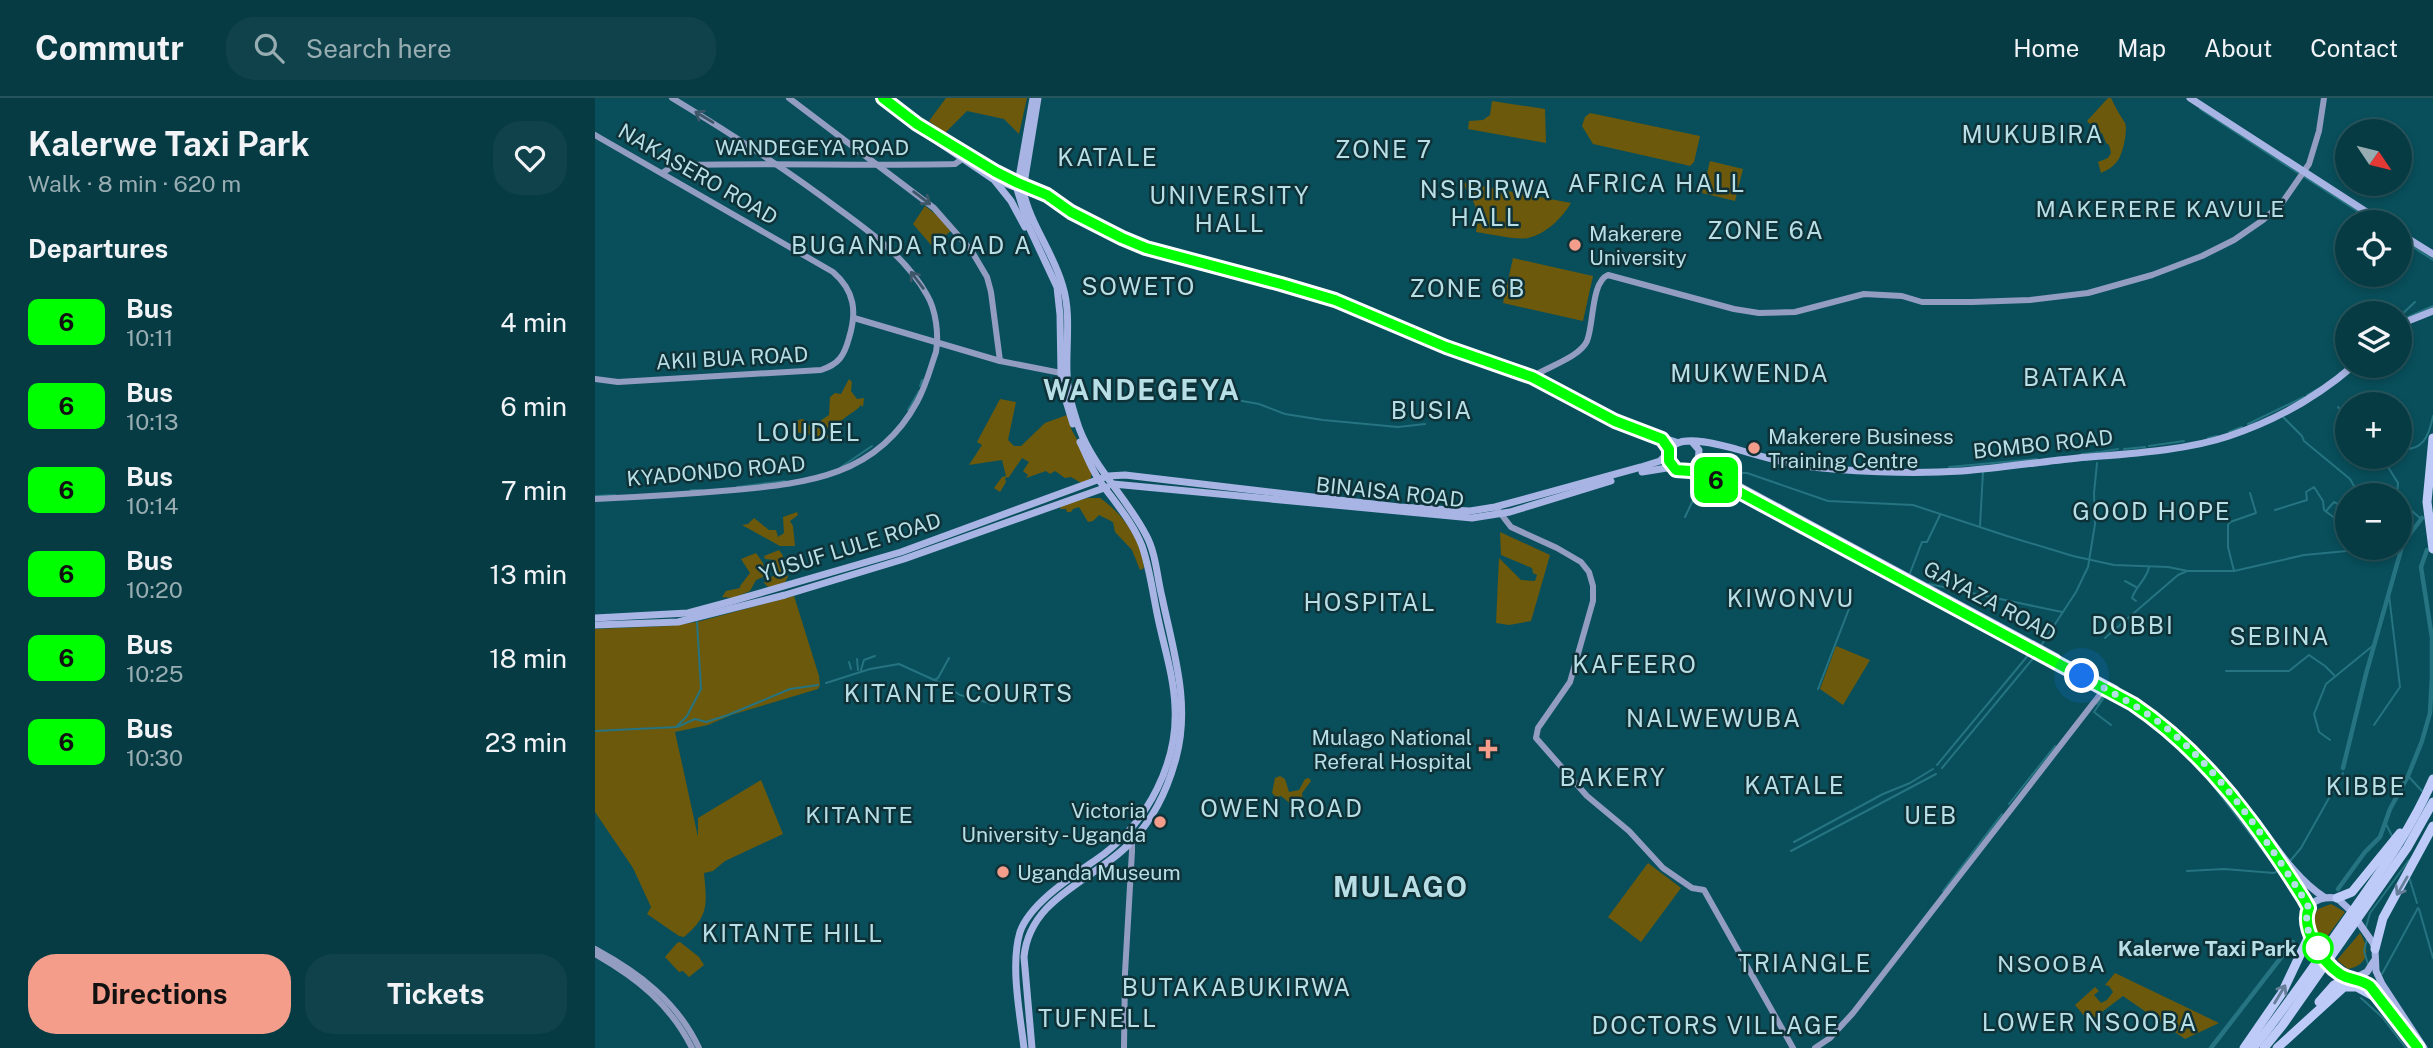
<!DOCTYPE html>
<meta charset="utf-8">
<style>
body{margin:0;font-family:"Public Sans",sans-serif;background:#0f424b;color:#f1f3f6;height:100vh;display:flex;flex-direction:column;font-size:26px;white-space:nowrap}
*{box-sizing:border-box;margin:0}
p{font-size:23px;color:#98adb2}
.icon{flex:none;width:38px;height:38px;fill:none;stroke:currentColor;stroke-width:2;stroke-linecap:round;stroke-linejoin:round}
.map{position:relative;flex:1;overflow:hidden}
.sheet{display:flex;flex-direction:column;background:#063b44;width:595px}
.sheet>*{flex:none}
.badge{padding:0 14px;border-radius:10px;font-size:24px;line-height:46px}
.needle{width:46px;rotate:125deg}
.tools{position:absolute;left:1740px;top:21px;display:grid;gap:14px}
.tools a{display:grid;place-items:center;width:77px;height:77px;border-radius:50%;background:#063b44;box-shadow:0 4px 10px #0003,0 0 0 2px #27555d;font-size:35px}
.you{position:absolute;width:35px;height:35px;margin:-18px;border:5px solid #fff;border-radius:50%;background:#1a73e8;box-shadow:0 0 0 10px #1a73e833}
.map>.badge{position:absolute;translate:-50% -50%;box-shadow:0 0 0 4px #fff}
h2{padding:0 28px;font-size:26px;line-height:63px}
.round{display:grid;place-items:center;flex:none;width:74px;height:74px;border-radius:28px;background:#0f424b}
.headline{display:flex;align-items:center;justify-content:space-between;height:119px;padding:0 28px}
h1{font-size:33px;font-weight:700;line-height:52px}
.primary-button{display:flex;gap:14px;margin-top:auto;padding:14px 28px}
.primary-button a{flex:1;height:80px;border-radius:28px;background:#f49d8b;color:#111;font-size:28px;font-weight:700;line-height:80px;text-align:center}
.primary-button a+a{background:#0f424b;color:#f1f3f6}
ul{padding:0;list-style:none}
li{display:flex;align-items:center;gap:21px;height:84px;padding:0 28px}
li div{flex:1}
li b{display:block;font-size:26px}
li em{font-style:normal}
li .badge{min-width:77px;font-weight:700;text-align:center}
header{display:flex;align-items:center;gap:42px;box-sizing:border-box;height:98px;padding:0 35px;background:#063b44;border-bottom:2px solid #27555d}
header strong{font-size:33px}
nav{display:flex;gap:38px;margin-inline-start:auto;font-size:24px}
.search{width:490px;height:63px;background:#0f424b;display:flex;align-items:center;gap:18px;box-sizing:border-box;padding:0 24px;border-radius:28px;color:#98adb2;font-size:26px}
main{display:flex;flex:1;min-height:0}
.map>svg:first-child{display:block}
.green{fill:#6d590b}
.lines{fill:none;stroke-linecap:round;stroke-linejoin:round}
.stream{stroke:#267381;stroke-width:2}
.canal{stroke:#267381;stroke-width:4.5}
.secondary{stroke:#939dc2;stroke-width:6}
.primary{stroke:#a8b5e4;stroke-width:7}
.highway{stroke:#becbf9;stroke-width:9}
.oneway{stroke:#3d5768}
.oneway2{stroke:#667e98}
.line-casing{stroke:#fff;stroke-width:16}
.line{stroke:#0f0;stroke-width:10}
.walk{stroke:#b8dee6;stroke-width:7;stroke-dasharray:0 12.6}
.poi-dot{fill:#f49d8b;stroke:#0f3238;stroke-width:2.5}
.stop-dot{fill:#fff;stroke:#0f0;stroke-width:3.5}
.labels{text-anchor:middle;dominant-baseline:central;stroke-width:5;stroke-linejoin:round;paint-order:stroke}
.street-label{font-size:21px;fill:#b8dee6;stroke:#0f3238}
.poi-label{font-size:21px;fill:#b8dee6;stroke:#0f3238;text-anchor:start}
.stop-label{font-size:21px;font-weight:bold;fill:#b8dee6;stroke:#0f3238;text-anchor:end}
.neighbourhood-label{font-size:23px;letter-spacing:2px;fill:#b8dee6;stroke:#0f3238}
.quarter-label{font-size:24px;letter-spacing:2px;fill:#b8dee6;stroke:#0f3238}
.district-label{font-size:28px;font-weight:bold;letter-spacing:2px;fill:#b8dee6;stroke:#0f3238}
</style>
<header>
<strong>Commutr</strong>
<div class="search"><svg class="icon" aria-label="search" viewBox="0 0 24 24"><circle cx="10" cy="10" r="6"/><path d="M15 15l6 6"/></svg>Search here</div>
<nav><a>Home</a><a>Map</a><a>About</a><a>Contact</a></nav>
</header>
<main>
<section class="sheet">
<div class="headline"><div><h1>Kalerwe Taxi Park</h1><p>Walk · 8 min · 620 m</p></div><a class="round"><svg class="icon" aria-label="heart" viewBox="0 0 24 24"><path d="M12 20l-8-8c-3-5 5-10 8-4 3-6 11-1 8 4z"/></svg></a></div>
<h2>Departures</h2>
<ul>
<li><span class="badge" style="background:#0f0;color:#111">6</span><div><b>Bus</b><p>10:11</p></div><em>4 min</em></li>
<li><span class="badge" style="background:#0f0;color:#111">6</span><div><b>Bus</b><p>10:13</p></div><em>6 min</em></li>
<li><span class="badge" style="background:#0f0;color:#111">6</span><div><b>Bus</b><p>10:14</p></div><em>7 min</em></li>
<li><span class="badge" style="background:#0f0;color:#111">6</span><div><b>Bus</b><p>10:20</p></div><em>13 min</em></li>
<li><span class="badge" style="background:#0f0;color:#111">6</span><div><b>Bus</b><p>10:25</p></div><em>18 min</em></li>
<li><span class="badge" style="background:#0f0;color:#111">6</span><div><b>Bus</b><p>10:30</p></div><em>23 min</em></li>
</ul>
<div class="primary-button"><a>Directions</a><a>Tickets</a></div>
</section>
<div class="map">
<svg width="1838" height="950" viewBox="0 0 1838 950">
<rect width="100%" height="100%" fill="#084f5b"/>
<g class="green">
<path d="M351,0H432L424,36L409,21L372,13L350,35L334,23Z"/>
<path d="M1513,0H1516C1520,9 1525,17 1530,25C1533,31 1528,56 1523,62C1519,68 1513,72 1506,75L1503,64L1513,60L1516,55L1514,47L1511,45L1507,35L1505,36L1492,23Z"/>
<path d="M897,3L950,11L951,45L873,31L874,23L888,22L895,17Z"/>
<path d="M995,15L1105,38L1099,64L1095,68L1087,66L998,46L987,28L990,19Z"/>
<path d="M1115,63L1148,71L1140,103L1107,95Z"/>
<path d="M866,84L976,105C967,120 951,136 933,140C919,142 895,136 881,134C885,112 879,101 866,84Z"/>
<path d="M330,108L344,119L356,133L337,148L318,126Z"/>
<path d="M918,160L998,178L988,223L908,205Z"/>
<path d="M254,281L257,284L256,293L262,301L269,300L268,309L266,307C260,315 250,317 245,325L236,326L230,333L234,340L200,334L203,322L208,321L216,329L234,317L235,299L240,295L246,296Z"/>
<path d="M405,301L421,304L413,342L419,348H426L450,325L472,317C474,324 476,332 480,338C488,353 499,362 496,380L488,386L476,379L470,380L460,373L455,376L451,373L431,380L433,377L428,373L434,364L427,360L414,379L410,380L411,384L405,394L399,390L407,379L411,378L407,362L374,367L387,347L382,344Z"/>
<path d="M493,400H505C528,416 546,441 549,470L545,472L537,452L520,434L518,424L504,417L498,423L493,424L484,409L478,411L476,414H472L471,411H465L466,407Z"/>
<path d="M202,414L203,417L195,423L198,428L200,448H185L147,427L153,426L159,420L174,432H181L183,439L189,435L188,419Z"/>
<path d="M905,434L955,457L936,523L914,527L901,525L904,460L926,482L940,483L942,477L938,475L937,470L906,457Z"/>
<path d="M184,452C192,461 189,470 193,479L189,486L173,489L169,485L171,482L180,477V462L170,461L169,458Z"/>
<path d="M161,455L168,465L170,475L168,479L161,482L155,493L138,500L127,499L131,493L145,490V488L155,475L146,461Z"/>
<path d="M199,498L224,578L225,587L223,591L136,617L113,627L80,634L103,739V720L166,682L188,736L130,763L118,773L109,775C112,807 114,818 89,839L84,838L52,816L56,809L38,770L0,714V531L73,528L102,524Z"/>
<path d="M1241,548L1275,562L1248,607L1225,591Z"/>
<path d="M685,678L690,681L694,694L704,692L710,681L714,680L716,683L707,695L708,702L703,705L696,706L686,698L681,699L677,695L680,680Z"/>
<path d="M1053,765L1086,790L1046,844L1013,819Z"/>
<path d="M1736,806L1750,814L1729,843L1719,836L1716,823L1723,811Z"/>
<path d="M1765,835C1775,851 1774,867 1753,871L1742,862Z"/>
<path d="M85,844L104,859L109,867L94,879L88,873L84,874L70,859L82,845Z"/>
<path d="M1520,875L1624,925L1590,941L1528,898L1499,920L1492,921L1480,907L1500,889L1504,893L1499,897L1506,905L1512,902L1518,894L1514,888L1510,887Z"/>
</g>
<g class="lines">
<g class="stream">
<path d="M1605,11L1703,75"/>
<path d="M1708,78L1779,124"/>
<path d="M1804,140L1838,162"/>
<path d="M1804,219L1820,204"/>
<path d="M1813,219L1838,208"/>
<path d="M325,288L327,282"/>
<path d="M1712,297L1726,289"/>
<path d="M636,301L664,306L690,316L728,322L803,329L830,326"/>
<path d="M1743,309L1752,319"/>
<path d="M313,312L324,293"/>
<path d="M1688,319L1707,338L1709,343L1755,381L1764,397"/>
<path d="M1653,326L1709,299"/>
<path d="M1634,334L1647,329"/>
<path d="M1613,340L1622,338"/>
<path d="M1554,348L1589,343"/>
<path d="M1529,351L1550,349"/>
<path d="M1804,351C1828,354 1834,338 1838,318"/>
<path d="M1506,354L1523,351"/>
<path d="M1487,356L1504,354"/>
<path d="M1790,359L1788,361L1803,385L1802,397"/>
<path d="M246,369L277,348"/>
<path d="M1354,369L1442,361"/>
<path d="M1129,375H1152L1233,403L1318,407L1412,438L1478,458L1519,467L1573,469L1593,473H1639L1709,457L1784,450"/>
<path d="M142,389L190,383"/>
<path d="M96,392H106"/>
<path d="M0,398L20,397"/>
<path d="M1680,412L1712,402L1711,394L1719,389L1728,403L1729,412L1741,421L1747,431L1752,430"/>
<path d="M1731,413L1739,404L1752,411"/>
<path d="M1804,414L1817,413L1825,420"/>
<path d="M1090,419L1100,398L1111,386"/>
<path d="M1385,428L1388,374"/>
<path d="M1804,446L1808,445"/>
<path d="M1639,473L1633,449V427L1635,424L1661,415L1655,395"/>
<path d="M1315,475L1327,444H1332L1345,417"/>
<path d="M1530,483L1541,489"/>
<path d="M1334,486L1467,514"/>
<path d="M1541,503L1537,500C1541,488 1552,481 1554,469"/>
<path d="M1510,540L1583,477L1592,473"/>
<path d="M1447,546L1481,494L1493,469L1500,426L1499,395L1502,365"/>
<path d="M262,561L263,572"/>
<path d="M1449,562L1462,571L1501,590"/>
<path d="M254,564L256,571"/>
<path d="M266,572L269,562L280,558"/>
<path d="M1631,573H1694L1714,557L1730,568L1739,577"/>
<path d="M339,582L343,580L354,560"/>
<path d="M231,585L275,571L304,566L348,586L365,597L398,606"/>
<path d="M1223,591L1257,503"/>
<path d="M1510,598L1499,614L1516,627"/>
<path d="M1502,606L1510,596"/>
<path d="M1779,627L1805,589L1794,497"/>
<path d="M82,628L92,618L106,591L102,524"/>
<path d="M0,633L82,629L100,621L111,624L133,617L195,591L223,587"/>
<path d="M1735,642L1724,634L1719,616L1731,586L1780,546"/>
<path d="M1342,667L1435,555L1424,548"/>
<path d="M1603,668L1708,805"/>
<path d="M1347,670L1435,564L1441,558L1444,559"/>
<path d="M1813,678L1827,693"/>
<path d="M1414,706L1460,648"/>
<path d="M1790,724L1797,738"/>
<path d="M1199,744L1288,696L1315,685L1338,671"/>
<path d="M1196,753L1341,676"/>
<path d="M1696,762L1706,750L1748,675"/>
<path d="M1592,773L1629,771L1679,775L1686,771"/>
<path d="M1814,779L1822,805"/>
<path d="M1348,793L1407,716"/>
<path d="M1824,811L1838,860"/>
<path d="M1715,815L1719,823"/>
<path d="M1771,829L1775,815L1814,762"/>
<path d="M1772,841L1769,853L1773,866"/>
<path d="M1787,876L1823,810"/>
<path d="M1766,900L1787,919L1811,950"/>
</g>
<g class="canal">
<path d="M1748,670L1771,576L1808,445L1827,420"/>
<path d="M1743,791L1770,754L1785,739L1795,711L1813,678L1827,643L1835,615L1837,578V540L1826,469L1832,452"/>
<path d="M1616,950L1698,844"/>
</g>
<g class="secondary">
<path d="M194,0L339,110L376,152L392,179L396,194L405,263"/>
<path d="M0,37L238,174C260,193 262,214 254,240C249,258 244,266 226,272L23,284L0,281"/>
<path d="M67,75L75,70L90,67C180,65 270,68 360,66L367,61"/>
<path d="M259,220L405,263L466,275"/>
<path d="M937,279C952,269 985,259 992,243C999,226 996,184 1013,177L1139,211L1164,215L1200,214L1269,196L1307,198L1327,204H1377L1435,202L1493,195L1557,177L1607,158L1639,142L1668,122L1687,105L1714,66L1724,33L1729,0"/>
<path d="M0,401C46,399 93,396 139,392C213,385 282,378 322,304C331,288 335,271 341,254C344,237 341,212 332,197C312,161 278,136 245,112C191,71 135,35 77,0"/>
<path d="M903,412L916,429L962,450L986,464L994,474L998,488V503L975,584L943,630L941,640L992,698L1034,733L1068,770L1097,790L1109,792L1198,950"/>
<path d="M0,851C44,875 82,903 104,950"/>
<path d="M0,856C42,880 75,906 97,950"/>
<path d="M529,950L530,875L537,753V744L531,737"/>
<path d="M1220,950L1235,940L1258,915L1510,590"/>
</g>
<g class="primary">
<path d="M288,0C329,30 372,59 417,83C425,87 434,88 443,92"/>
<path d="M438,0L422,91L433,127L462,189L465,217L466,275L468,293L478,326"/>
<path d="M1595,0L1787,124"/>
<path d="M322,26L330,35L398,81L447,99L551,150L681,184L740,202L851,249L937,279L1030,328L1081,344"/>
<path d="M400,83L416,103L430,129"/>
<path d="M1804,135L1838,156"/>
<path d="M1804,229L1813,223L1838,213"/>
<path d="M1098,345L1104,352L1103,366L1092,374L1081,372C1075,367 1072,362 1074,354C1080,333 1126,347 1141,351C1161,357 1182,363 1203,367C1250,374 1318,376 1367,373C1405,370 1444,364 1483,360C1529,356 1590,353 1634,338C1679,323 1722,299 1758,268"/>
<path d="M1104,362L1122,376L1462,559"/>
<path d="M1095,373L1120,381L1174,410L1513,592C1574,626 1618,674 1660,730C1680,755 1699,782 1714,810"/>
<path d="M1047,374L1078,369"/>
<path d="M518,386L877,420L915,414L1016,383"/>
<path d="M0,520L93,515L134,504L306,454L513,378L530,377L804,409L875,413L900,409L1046,369L1065,363L1073,355"/>
<path d="M0,527L83,524L190,497L309,461L512,389"/>
<path d="M1482,570L1521,591"/>
<path d="M1619,671L1641,696"/>
<path d="M1657,717C1678,744 1699,780 1729,799"/>
<path d="M1760,880L1772,874L1779,863"/>
<path d="M429,950C425,916 415,867 425,834C436,803 483,775 509,756C553,722 583,665 580,609C579,579 569,549 563,520C558,497 555,471 547,448C538,424 518,402 504,382C496,370 491,356 485,344"/>
<path d="M437,950L429,859C435,798 500,783 537,743C559,720 573,690 581,660C596,606 578,552 567,499C562,479 561,455 551,437C532,400 499,370 484,330C478,312 472,293 472,274C471,247 476,215 468,189C459,155 435,127 428,92L443,0"/>
<path d="M1823,950C1809,930 1795,907 1777,890C1767,880 1754,883 1744,875C1728,863 1700,825 1717,806C1724,799 1733,799 1742,800L1755,812L1778,845L1780,851L1781,873L1787,886L1829,950"/>
</g>
<g class="highway">
<path d="M1838,340L1832,404L1838,451"/>
<path d="M1742,800L1757,794L1805,735"/>
<path d="M1780,851L1788,820L1838,728"/>
<path d="M1724,904L1739,887L1753,880"/>
<path d="M1649,950L1687,895L1714,838"/>
<path d="M1658,950C1690,911 1718,869 1747,828C1780,781 1815,735 1838,681"/>
<path d="M1669,950L1687,928L1812,750L1838,704"/>
<path d="M1682,950L1749,889H1762L1789,904"/>
</g>
</g>
<defs><path id="oneway-shaft" d="M-6 0H5M1.5-3L5.5 0L1.5 3" fill="none" stroke-width="1.6" stroke-linecap="round" stroke-linejoin="round" transform="scale(1.75)"/></defs>
<g class="oneway">
<use href="#oneway-shaft" transform="translate(109 19) rotate(-149)"/>
<use href="#oneway-shaft" transform="translate(327 100) rotate(37)"/>
<use href="#oneway-shaft" transform="translate(322 182) rotate(-127)"/>
</g>
<g class="oneway2">
<use href="#oneway-shaft" transform="translate(1807 788) rotate(120)"/>
<use href="#oneway-shaft" transform="translate(1685 896) rotate(-59)"/>
</g>
<g class="lines">
<g class="line-casing">
<path id="line" d="M288,0L322,26L401,74L423,85L452,97L476,114L527,140L551,150L686,186L740,202L851,249L937,279L1020,323L1067,341L1074,351V363L1081,372L1095,373L1120,381L1538,606C1611,655 1663,728 1709,801L1714,810C1705,830 1728,865 1745,876C1754,882 1766,881 1775,888L1823,950"/>
</g>
<use href="#line" class="line"/>
<path class="walk" d="M1487,578C1515,593 1543,608 1569,628C1626,674 1670,739 1709,801L1714,810C1708,825 1714,838 1723,850"/>
</g>
<g class="poi-dot">
<circle cx="980" cy="147" r="7"/>
<circle cx="1159" cy="350" r="7"/>
<path d="M889.5 640.5h7v7h7v7h-7v7h-7v-7h-7v-7h7z"/>
<circle cx="565" cy="724" r="7"/>
<circle cx="408" cy="774" r="7"/>
</g>
<circle class="stop-dot" cx="1723" cy="850" r="14"/>
<g class="labels">
<g class="street-label">
<text x="217" y="49">WANDEGEYA ROAD</text>
<text transform="translate(103 76) rotate(30)">NAKASERO ROAD</text>
<text transform="translate(137 260) rotate(-3)">AKII BUA ROAD</text>
<text transform="translate(1448 346) rotate(-6)">BOMBO ROAD</text>
<text transform="translate(121 373) rotate(-5)">KYADONDO ROAD</text>
<text transform="translate(795 394) rotate(6)">BINAISA ROAD</text>
<text transform="translate(255 449) rotate(-17)">YUSUF LULE ROAD</text>
<text transform="translate(1395 503) rotate(28)">GAYAZA ROAD</text>
</g>
<g class="poi-label">
<text x="994" y="135">Makerere<tspan x="994" dy="24">University</tspan></text>
<text x="1173" y="338">Makerere Business<tspan x="1173" dy="24">Training Centre</tspan></text>
<text x="877" y="639" text-anchor="end">Mulago National<tspan x="877" dy="24">Referal Hospital</tspan></text>
<text x="551" y="712" text-anchor="end">Victoria<tspan x="551" dy="24">University - Uganda</tspan></text>
<text x="422" y="774">Uganda Museum</text>
</g>
<g class="stop-label">
<text x="1702" y="850">Kalerwe Taxi Park</text>
</g>
<g class="neighbourhood-label">
<text x="1566" y="110">MAKERERE KAVULE</text>
<text x="265" y="716">KITANTE</text>
<text x="1457" y="865">NSOOBA</text>
</g>
<g class="quarter-label">
<text x="1438" y="36">MUKUBIRA</text>
<text x="789" y="51">ZONE 7</text>
<text x="513" y="59">KATALE</text>
<text x="1062" y="85">AFRICA HALL</text>
<text x="891" y="91">NSIBIRWA<tspan x="891" dy="28">HALL</tspan></text>
<text x="635" y="97">UNIVERSITY<tspan x="635" dy="28">HALL</tspan></text>
<text x="1171" y="132">ZONE 6A</text>
<text x="317" y="147">BUGANDA ROAD A</text>
<text x="544" y="188">SOWETO</text>
<text x="873" y="190">ZONE 6B</text>
<text x="1155" y="275">MUKWENDA</text>
<text x="1481" y="279">BATAKA</text>
<text x="837" y="312">BUSIA</text>
<text x="214" y="334">LOUDEL</text>
<text x="1557" y="413">GOOD HOPE</text>
<text x="1196" y="500">KIWONVU</text>
<text x="775" y="504">HOSPITAL</text>
<text x="1538" y="527">DOBBI</text>
<text x="1685" y="538">SEBINA</text>
<text x="1040" y="566">KAFEERO</text>
<text x="364" y="595">KITANTE COURTS</text>
<text x="1119" y="620">NALWEWUBA</text>
<text x="1018" y="679">BAKERY</text>
<text x="1200" y="687">KATALE</text>
<text x="1771" y="688">KIBBE</text>
<text x="687" y="710">OWEN ROAD</text>
<text x="1336" y="717">UEB</text>
<text x="198" y="835">KITANTE HILL</text>
<text x="1210" y="865">TRIANGLE</text>
<text x="642" y="889">BUTAKABUKIRWA</text>
<text x="503" y="920">TUFNELL</text>
<text x="1495" y="924">LOWER NSOOBA</text>
<text x="1121" y="927">DOCTORS VILLAGE</text>
</g>
<g class="district-label">
<text x="547" y="291">WANDEGEYA</text>
<text x="806" y="788">MULAGO</text>
</g>
</g>
</svg>
<div class="tools">
<a><svg class="needle" viewBox="-14 -14 28 28"><path d="M0-13l5 13h-10z" fill="#e53935"/><path d="M0 13l5-13h-10z" fill="#98adb2"/></svg></a>
<a><svg class="icon" aria-label="locate" viewBox="0 0 24 24"><circle cx="12" cy="12" r="6"/><path d="M12 2v4M12 18v4M2 12h4M18 12h4"/></svg></a>
<a><svg class="icon" aria-label="layers" viewBox="0 0 24 24"><path d="M12 4l9 5-9 5-9-5zM3 14l9 5 9-5"/></svg></a>
<a>+</a>
<a>−</a>
</div>
<div class="you" style="left:1487px;top:578px"></div>
<b class="badge" style="left:1121px;top:382px;background:#0f0;color:#111">6</b>
</div>
</main>
